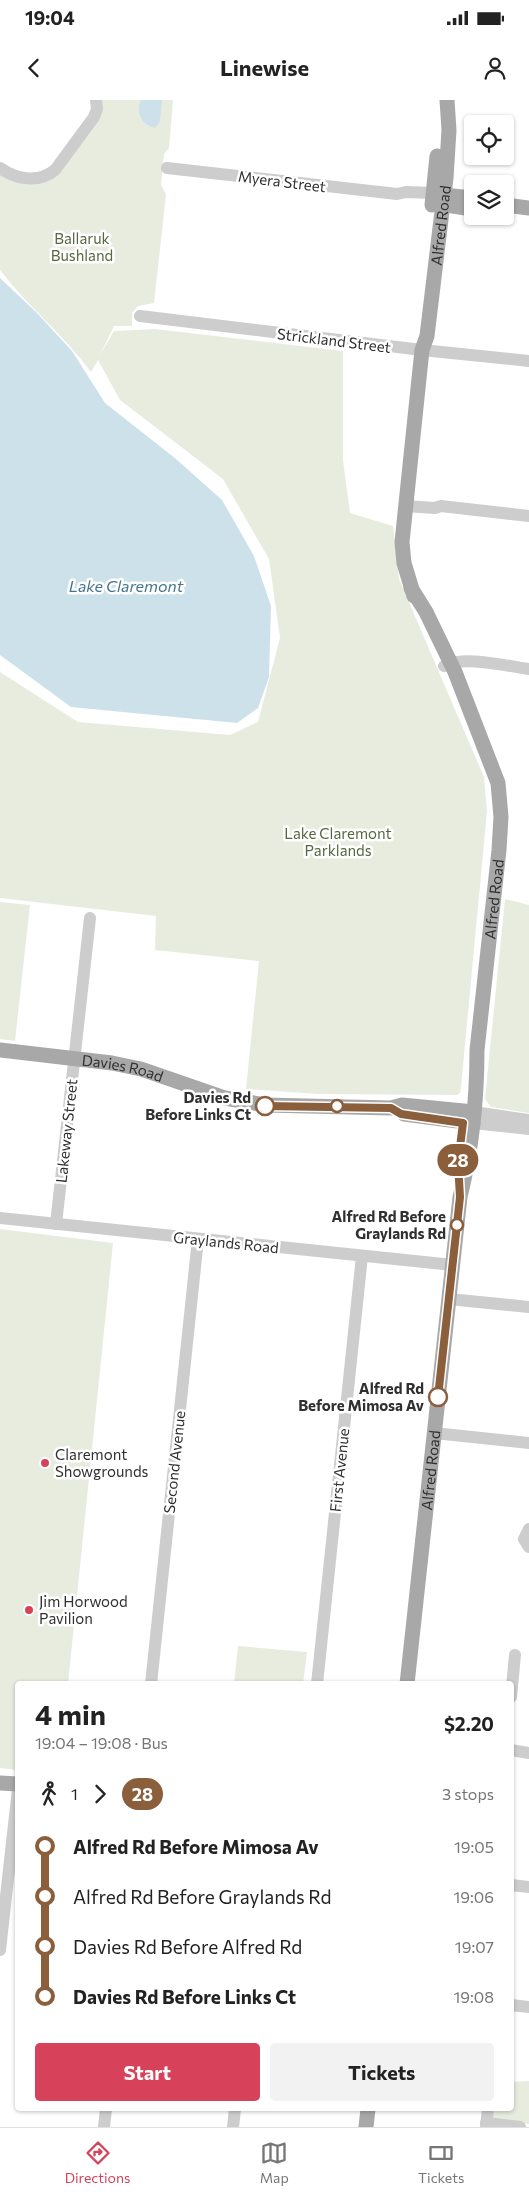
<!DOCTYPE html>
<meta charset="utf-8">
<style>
body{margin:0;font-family:Commissioner,sans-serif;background:#f2f2f2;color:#222;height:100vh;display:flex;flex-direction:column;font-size:19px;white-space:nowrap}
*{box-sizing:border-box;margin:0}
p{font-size:16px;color:#767676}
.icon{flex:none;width:28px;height:28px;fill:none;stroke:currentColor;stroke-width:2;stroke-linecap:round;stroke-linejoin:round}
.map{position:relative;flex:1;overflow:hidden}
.drawer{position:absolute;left:15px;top:1581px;width:499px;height:430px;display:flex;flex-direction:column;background:#fff;border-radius:5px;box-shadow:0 1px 4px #0004}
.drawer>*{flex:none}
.badge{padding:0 10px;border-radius:16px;font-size:18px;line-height:32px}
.buttons{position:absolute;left:464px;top:15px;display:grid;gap:10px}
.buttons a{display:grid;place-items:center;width:50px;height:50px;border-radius:5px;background:#fff;box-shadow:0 1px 4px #0004;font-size:25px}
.map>.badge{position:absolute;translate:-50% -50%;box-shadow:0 0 0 2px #fff}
.legs{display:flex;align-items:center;gap:8px;height:55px;padding:0 20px;font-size:16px}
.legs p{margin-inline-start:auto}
.summary{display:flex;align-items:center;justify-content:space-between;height:85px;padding:0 20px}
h1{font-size:28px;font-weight:700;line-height:38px}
.button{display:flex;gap:10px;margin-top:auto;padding:10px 20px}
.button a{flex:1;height:58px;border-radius:5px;background:#d7425a;color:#fff;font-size:20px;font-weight:700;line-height:58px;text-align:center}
.button a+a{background:#f2f2f2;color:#222}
ul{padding:0 20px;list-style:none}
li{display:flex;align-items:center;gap:18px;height:50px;font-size:19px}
li i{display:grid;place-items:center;width:8px;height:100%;margin:0 6px;background:currentColor}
li i::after{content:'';width:12px;height:12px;margin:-6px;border:4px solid;border-radius:50%;background:#fff}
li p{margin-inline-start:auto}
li:first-child i{background:linear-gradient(#0000 50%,currentColor 0)}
li:last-child i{background:linear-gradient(currentColor 50%,#0000 0)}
.status{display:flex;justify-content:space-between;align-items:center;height:35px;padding:0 25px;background:#fff;direction:ltr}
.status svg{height:14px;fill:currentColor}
header{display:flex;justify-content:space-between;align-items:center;height:65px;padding:0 20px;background:#fff;font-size:22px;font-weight:700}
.tab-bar{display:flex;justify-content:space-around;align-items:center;height:70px;border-top:1px solid #e0e0e0;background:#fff;font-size:14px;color:#767676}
.tab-bar a{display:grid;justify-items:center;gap:2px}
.tab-bar .current{color:#d7425a}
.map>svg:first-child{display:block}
.green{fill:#e7ecdf}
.water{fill:#cde1ea}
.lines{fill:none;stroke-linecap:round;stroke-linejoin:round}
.minor{stroke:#cdcdcd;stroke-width:12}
.major{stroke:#a8a8a8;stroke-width:15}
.line-1-casing{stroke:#fff;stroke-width:11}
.line-1{stroke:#8b5e3c;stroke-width:8}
.stop-1-dot{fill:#fff;stroke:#8b5e3c;stroke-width:2.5}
.poi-dot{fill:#d7425a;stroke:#fff;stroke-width:2}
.labels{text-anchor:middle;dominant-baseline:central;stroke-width:5;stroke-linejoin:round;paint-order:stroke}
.street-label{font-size:15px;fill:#303030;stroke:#fff}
.park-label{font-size:15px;fill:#576841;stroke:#fff}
.stop-label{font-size:15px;font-weight:bold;fill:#303030;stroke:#fff;text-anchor:end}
.poi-label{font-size:15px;fill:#303030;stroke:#fff;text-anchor:start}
.water-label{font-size:16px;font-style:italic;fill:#44768c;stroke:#fff}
</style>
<div class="status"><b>19:04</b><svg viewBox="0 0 49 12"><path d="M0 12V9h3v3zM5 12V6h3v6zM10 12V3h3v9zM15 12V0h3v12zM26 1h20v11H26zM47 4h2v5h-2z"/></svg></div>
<header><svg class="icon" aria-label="back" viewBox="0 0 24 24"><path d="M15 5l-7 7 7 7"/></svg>Linewise<svg class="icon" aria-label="person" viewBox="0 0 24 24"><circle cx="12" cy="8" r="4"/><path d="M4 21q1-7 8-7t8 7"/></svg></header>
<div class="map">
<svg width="529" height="2027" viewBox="0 0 529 2027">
<rect width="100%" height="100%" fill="#fff"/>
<g class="green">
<path d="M96,0H173L169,48L164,54L161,85L166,94L154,203L138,206L132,213V226H114L100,255L114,231L155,229L343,251V360L350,413L393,426L399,479L484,677L487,711L461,987L460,993L457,995L319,994L246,989L259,861L155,850L156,816L0,798V572L78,622L230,635L258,622L280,538L269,459L223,379L120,300L98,260L91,272C64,235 28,207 0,170V68L47,76L95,15Z"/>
<path d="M505,799L529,805V1013L491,1007L485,999Z"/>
<path d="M0,802L30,805L15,941L0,939Z"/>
<path d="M0,1129L113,1143L68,1584H18L17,1670L0,1668Z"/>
<path d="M238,1546L307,1552L303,1584H234Z"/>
<path d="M529,1981V2024L496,2020L492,2017L491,2009H511V1982Z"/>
</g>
<g class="water">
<path d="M141,0H162L160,21L155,28C142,25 135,13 141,0Z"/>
<path d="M0,178L37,213L72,251L105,303L176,359L222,400L254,456L271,506L269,577L258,608L237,623L71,607L0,555Z"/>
</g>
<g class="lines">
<g class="minor">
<path d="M0,68C17,80 39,83 55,70L94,17L97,9L96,0"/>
<path d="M167,68L397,94L406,92L433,93"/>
<path d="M140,216L422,250L529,261"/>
<path d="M405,406L435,408L441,406L529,416"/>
<path d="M444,566C465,555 505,566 529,569"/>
<path d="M474,1012L529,1020"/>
<path d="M473,1023L529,1029"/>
<path d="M0,1118L453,1165"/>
<path d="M56,1124L90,818"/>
<path d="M449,1199L529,1207"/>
<path d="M434,1333L529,1343"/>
<path d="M529,1429L524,1439L529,1447"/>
<path d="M151,1584L198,1139"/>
<path d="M317,1584L362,1156"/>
<path d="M511,1597L515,1555"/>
<path d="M511,1650L529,1653"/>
<path d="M511,1785L529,1787"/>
<path d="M0,1850L18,1689"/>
<path d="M511,1905L529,1907"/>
<path d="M486,2023L520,2027"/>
<path d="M104,2027L106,2009"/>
<path d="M233,2027L235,2009"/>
<path d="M486,2027L488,2009"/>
</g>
<g class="major">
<path d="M434,94L472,98"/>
<path d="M434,103L472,109"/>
<path d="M432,105L437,56"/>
<path d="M505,105L529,108"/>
<path id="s1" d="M414,496L404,463L402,442L422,250L427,236L446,78L449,30L447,0"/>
<path id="s2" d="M0,950L112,963L141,969L225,998L265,1005L391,1008L402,1005L474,1012"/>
<path d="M404,1014L473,1023"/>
<path id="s3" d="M407,1584L460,1097C472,1048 477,999 477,950L499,750L501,717L498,683L455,572L426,512L411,488"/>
<path d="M0,1683L18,1684"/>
<path d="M366,2027L368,2009"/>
</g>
</g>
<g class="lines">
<g class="line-1-casing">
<path id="line-1" d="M265,1006L391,1008L401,1014L463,1023L458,1063L460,1097L438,1297"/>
</g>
<use href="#line-1" class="line-1"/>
</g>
<g class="stop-1-dot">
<circle cx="265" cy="1006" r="9"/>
<circle cx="337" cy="1006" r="6"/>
<circle cx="457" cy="1125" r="6"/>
<circle cx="438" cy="1297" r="9"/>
</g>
<g class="poi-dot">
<circle cx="45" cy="1363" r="5"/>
<circle cx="29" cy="1510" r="5"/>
</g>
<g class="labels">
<g class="street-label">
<text transform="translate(282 81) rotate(7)">Myera Street</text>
<text stroke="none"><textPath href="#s1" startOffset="375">Alfred Road</textPath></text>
<text transform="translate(334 240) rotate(7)">Strickland Street</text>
<text stroke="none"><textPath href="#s3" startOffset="790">Alfred Road</textPath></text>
<text stroke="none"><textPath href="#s2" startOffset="124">Davies Road</textPath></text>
<text transform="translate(66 1031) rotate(-84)">Lakeway Street</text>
<text transform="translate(226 1142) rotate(6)">Graylands Road</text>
<text transform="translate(174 1362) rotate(-84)">Second Avenue</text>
<text transform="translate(339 1370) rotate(-84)">First Avenue</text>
<text stroke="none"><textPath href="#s3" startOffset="215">Alfred Road</textPath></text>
</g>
<g class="park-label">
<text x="82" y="138">Ballaruk<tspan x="82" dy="17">Bushland</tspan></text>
<text x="338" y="733">Lake Claremont<tspan x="338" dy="17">Parklands</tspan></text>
</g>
<g class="stop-label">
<text x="251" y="997">Davies Rd<tspan x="251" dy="17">Before Links Ct</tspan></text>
<text x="446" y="1116">Alfred Rd Before<tspan x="446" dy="17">Graylands Rd</tspan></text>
<text x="424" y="1288">Alfred Rd<tspan x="424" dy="17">Before Mimosa Av</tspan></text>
</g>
<g class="poi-label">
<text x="55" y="1354">Claremont<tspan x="55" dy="17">Showgrounds</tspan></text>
<text x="39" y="1501">Jim Horwood<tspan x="39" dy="17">Pavilion</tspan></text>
</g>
<g class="water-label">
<text x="126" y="485">Lake Claremont</text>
</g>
</g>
</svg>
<div class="buttons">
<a><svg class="icon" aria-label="locate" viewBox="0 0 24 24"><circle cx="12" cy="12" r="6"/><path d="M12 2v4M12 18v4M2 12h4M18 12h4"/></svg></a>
<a><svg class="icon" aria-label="layers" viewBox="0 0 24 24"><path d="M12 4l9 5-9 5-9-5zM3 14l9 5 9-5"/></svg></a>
</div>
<b class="badge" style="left:458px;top:1060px;background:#8b5e3c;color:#fff">28</b>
<section class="drawer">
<div class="summary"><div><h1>4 min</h1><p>19:04 – 19:08 · Bus</p></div><b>$2.20</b></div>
<div class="legs"><svg class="icon" aria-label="walk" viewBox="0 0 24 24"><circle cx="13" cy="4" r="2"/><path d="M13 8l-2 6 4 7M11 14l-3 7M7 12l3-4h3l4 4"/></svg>1<svg class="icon" aria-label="forward" viewBox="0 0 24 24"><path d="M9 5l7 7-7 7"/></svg><b class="badge" style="background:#8b5e3c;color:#fff">28</b><p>3 stops</p></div>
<ul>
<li><i style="color:#8b5e3c"></i><b>Alfred Rd Before Mimosa Av</b><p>19:05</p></li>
<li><i style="color:#8b5e3c"></i><span>Alfred Rd Before Graylands Rd</span><p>19:06</p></li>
<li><i style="color:#8b5e3c"></i><span>Davies Rd Before Alfred Rd</span><p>19:07</p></li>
<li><i style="color:#8b5e3c"></i><b>Davies Rd Before Links Ct</b><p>19:08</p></li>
</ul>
<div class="button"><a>Start</a><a>Tickets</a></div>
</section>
</div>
<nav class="tab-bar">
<a class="current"><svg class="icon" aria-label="directions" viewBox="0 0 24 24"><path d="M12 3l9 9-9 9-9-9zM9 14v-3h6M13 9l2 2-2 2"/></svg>Directions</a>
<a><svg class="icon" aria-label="map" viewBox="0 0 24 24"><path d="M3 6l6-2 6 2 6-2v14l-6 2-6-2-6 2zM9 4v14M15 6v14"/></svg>Map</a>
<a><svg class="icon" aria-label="tickets" viewBox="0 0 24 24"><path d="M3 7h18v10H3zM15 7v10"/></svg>Tickets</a>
</nav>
